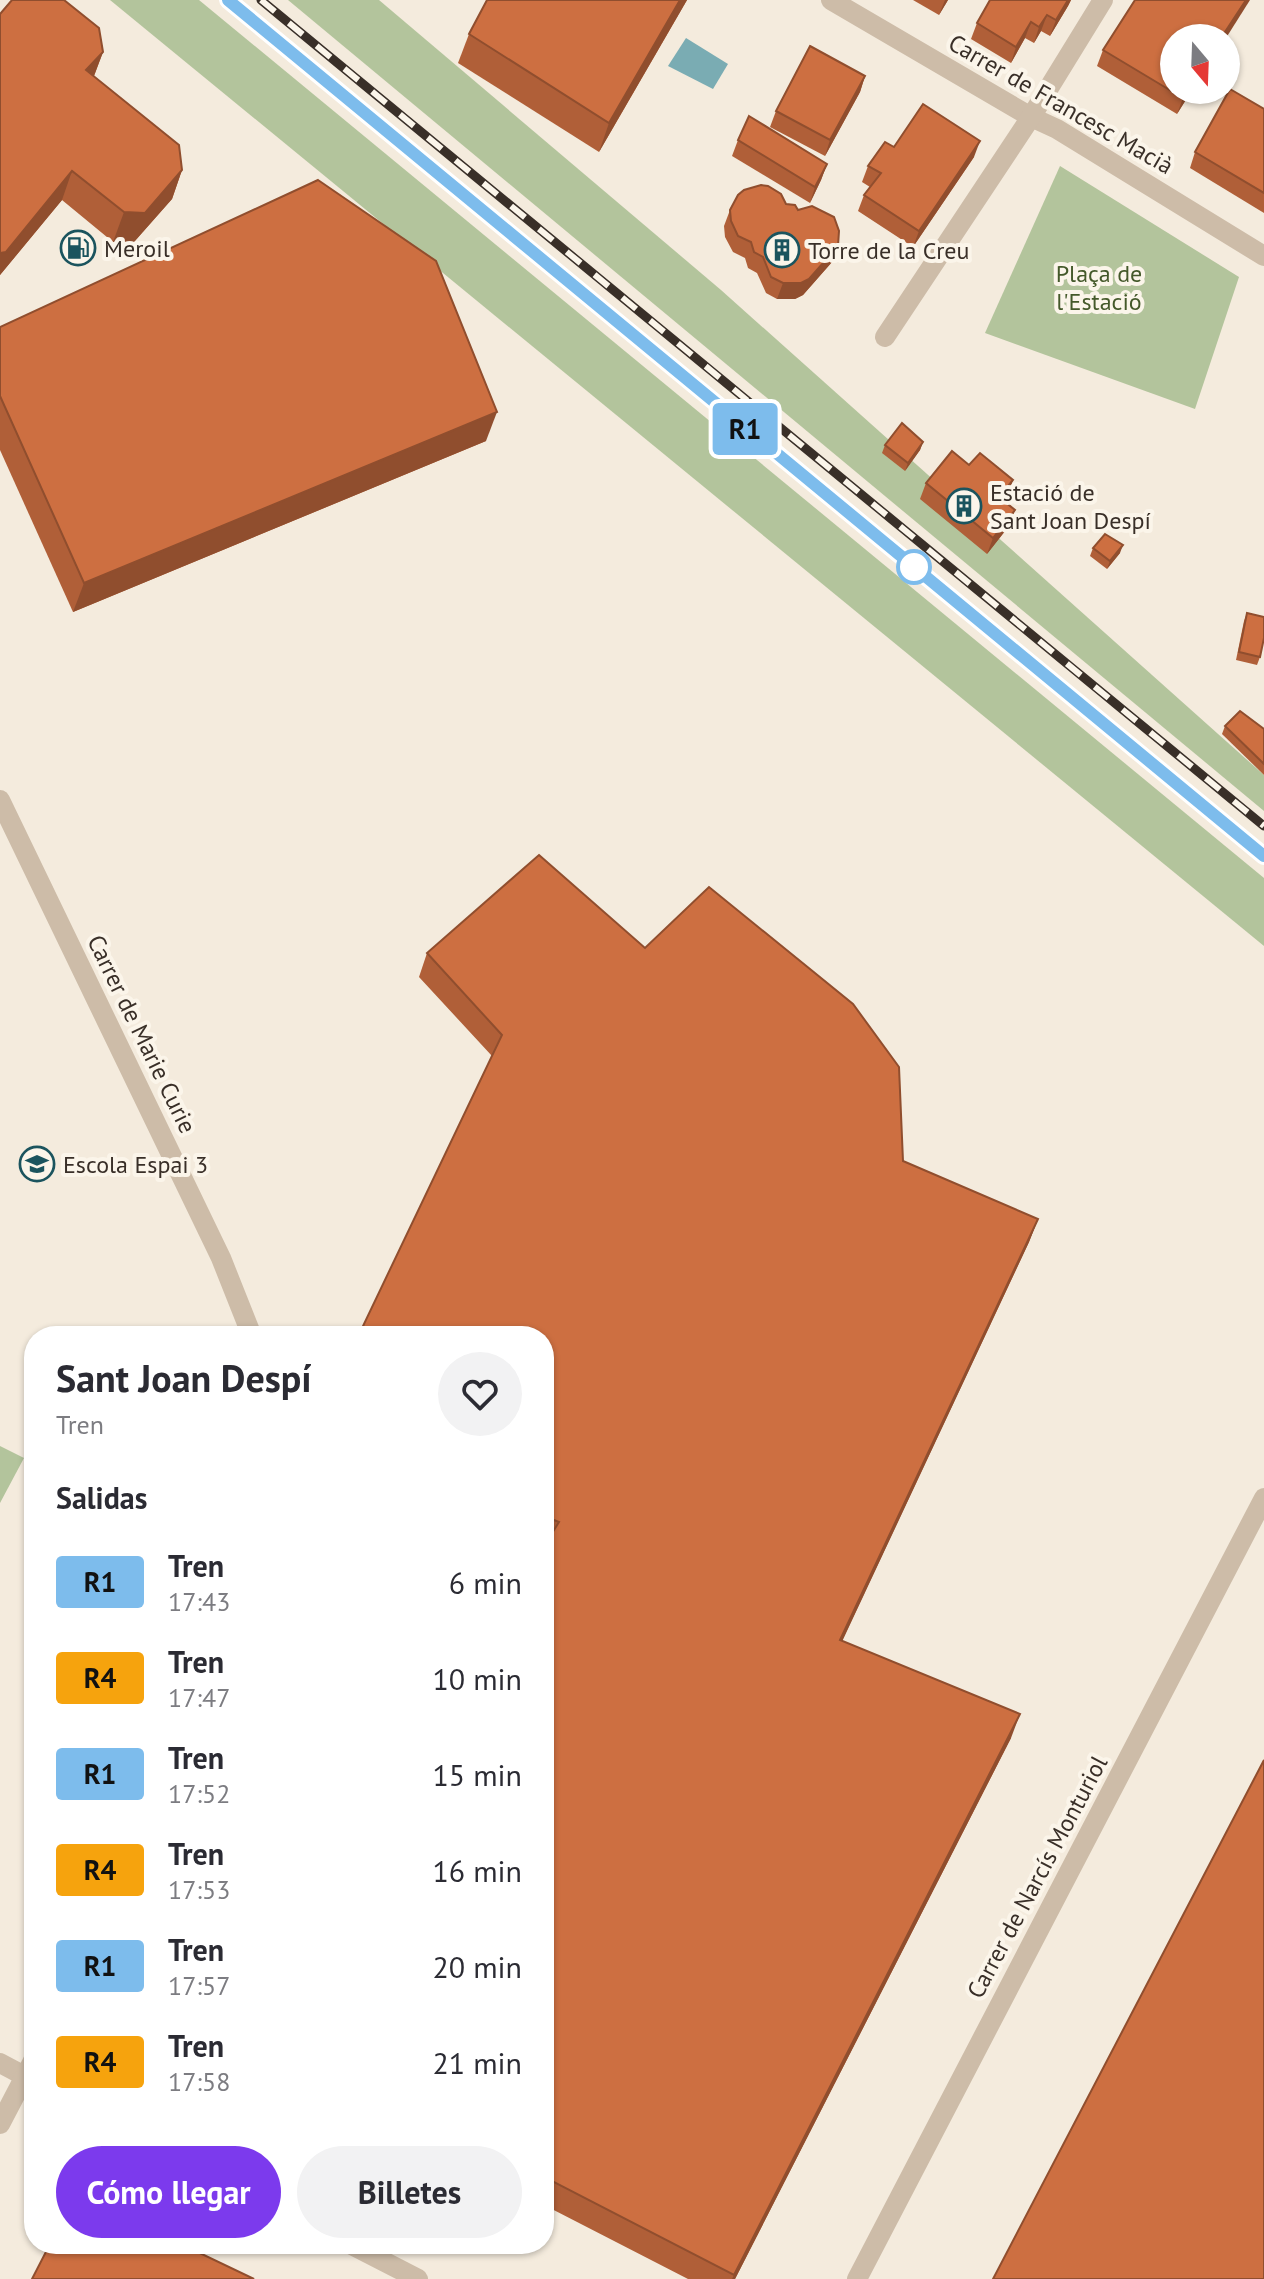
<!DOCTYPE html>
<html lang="es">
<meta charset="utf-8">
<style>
body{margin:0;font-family:"PT Sans",sans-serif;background:#f2f2f3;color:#2b2b33;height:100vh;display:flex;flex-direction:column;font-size:30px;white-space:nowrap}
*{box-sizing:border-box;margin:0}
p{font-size:26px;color:#7c7c81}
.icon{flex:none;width:44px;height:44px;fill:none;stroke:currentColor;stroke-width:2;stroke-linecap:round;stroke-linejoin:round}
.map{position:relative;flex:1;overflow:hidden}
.sheet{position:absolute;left:24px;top:1326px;width:530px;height:928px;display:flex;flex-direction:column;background:#fff;border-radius:32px;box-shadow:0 2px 6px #0004}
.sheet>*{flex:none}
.badge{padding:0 16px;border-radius:6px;font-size:28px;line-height:52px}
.needle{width:52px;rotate:161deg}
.controls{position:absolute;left:1160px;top:24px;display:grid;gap:16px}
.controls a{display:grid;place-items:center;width:80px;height:80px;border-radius:50%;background:#fff;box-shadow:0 2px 6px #0004;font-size:40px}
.map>.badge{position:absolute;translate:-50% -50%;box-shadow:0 0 0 4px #fff}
h2{padding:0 32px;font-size:30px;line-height:72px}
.round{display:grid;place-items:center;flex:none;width:84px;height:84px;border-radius:42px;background:#f2f2f3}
.headline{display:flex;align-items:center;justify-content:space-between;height:136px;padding:0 32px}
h1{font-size:38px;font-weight:800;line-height:60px}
.button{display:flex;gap:16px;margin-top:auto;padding:16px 32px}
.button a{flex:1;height:92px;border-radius:48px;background:#7c3aed;color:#fff;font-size:32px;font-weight:800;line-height:92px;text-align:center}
.button a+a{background:#f2f2f3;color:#2b2b33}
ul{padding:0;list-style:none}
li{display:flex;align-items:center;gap:24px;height:96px;padding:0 32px}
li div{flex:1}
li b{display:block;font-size:30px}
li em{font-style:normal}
li .badge{min-width:88px;font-weight:700;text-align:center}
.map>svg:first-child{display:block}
.green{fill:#b3c49c}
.water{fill:#7aacb3}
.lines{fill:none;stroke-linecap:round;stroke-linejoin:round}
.minor{stroke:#cdbca8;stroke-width:20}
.rail-casing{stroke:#392f28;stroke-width:9}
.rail{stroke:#fbf5ea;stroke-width:6;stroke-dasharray:18;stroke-linecap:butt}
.wall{fill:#b05f38}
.shaded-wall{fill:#904e2e}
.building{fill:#cd6f41;stroke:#904e2e;stroke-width:2}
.line-casing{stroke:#fff;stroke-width:18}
.line{stroke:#7dbcec;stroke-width:12}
.stop-dot{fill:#fff;stroke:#7dbcec;stroke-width:4}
.labels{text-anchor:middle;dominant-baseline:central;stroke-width:8;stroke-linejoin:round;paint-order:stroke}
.street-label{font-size:24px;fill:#392f28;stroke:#fbf5ea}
.poi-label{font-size:24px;fill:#392f28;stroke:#fbf5ea;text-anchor:start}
.park-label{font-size:24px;fill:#44592a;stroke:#fbf5ea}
</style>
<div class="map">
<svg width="1264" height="2279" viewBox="0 0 1264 2279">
<rect width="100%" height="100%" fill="#f4ebdd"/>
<g class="green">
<path d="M110,0H199L1264,878V946Z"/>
<path d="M288,0H379L721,290L1264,775V811Z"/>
<path d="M1060,166L1239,277L1195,409L985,333Z"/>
<path d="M0,1446L24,1458L0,1503Z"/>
</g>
<path class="water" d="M686,38L728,64L713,89L668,66Z"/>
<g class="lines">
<g class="minor">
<path d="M831,0L1031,117L1057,129L1264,256"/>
<path d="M885,337L1031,117L1103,0"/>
<path d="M0,800L221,1258L252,1336"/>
<path d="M0,2063L34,2081"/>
<path d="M0,2124L34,2059"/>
<path d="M350,2244L418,2279"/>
<path d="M857,2279L1264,1498"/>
</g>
<g class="rail-casing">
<g id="rail">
<path d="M228,0L1264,857"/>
<path d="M261,0L1264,826"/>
</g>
</g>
<use href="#rail" class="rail"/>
</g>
<g class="wall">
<path d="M487,0H687L599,152L458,63L469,34Z"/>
<path d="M913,0H948L939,15Z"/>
<path d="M990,0H1071L1068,6L1050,36L1041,31L1034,43L1025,38L1011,63L971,39L977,23Z"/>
<path d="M0,14L103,52L94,76L182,170L172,199L134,242H113L62,200L0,275Z"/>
<path d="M1103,50L1174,90H1192L1177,114L1097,66Z"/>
<path d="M865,76L860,92L825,156L770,127L776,111Z"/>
<path d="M1264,109V213L1190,168L1195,152Z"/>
<path d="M738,140L827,164L821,180L810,203L732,156Z"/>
<path d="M974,157L913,247L858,211L864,195L870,187L862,182L868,166Z"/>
<path d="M786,204L798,210L838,246L832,262L803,295L795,299H777L766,293L757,273L748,268L745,258L733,252L725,237L724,226L730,210Z"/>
<path d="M0,327L486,441L73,612L0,450Z"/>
<path d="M923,442L920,450L905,471L882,453L885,445Z"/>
<path d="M969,465L1013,480L1007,496L1004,500L1015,510L1009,526L987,554L920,499L926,483Z"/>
<path d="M1093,548L1120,553L1107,569L1090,556Z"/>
<path d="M1247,613L1260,657L1257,665L1236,660L1244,621Z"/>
<path d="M1225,726L1264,729V775L1222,734Z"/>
<path d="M645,948L903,1161L1038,1219L1029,1242L842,1641L1011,1738L735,2279H688L544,2205V1546L546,1543H544V1336H360L492,1056L419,977L427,953Z"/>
</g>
<g class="shaded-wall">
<path d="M680,0H687L599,152L609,123Z"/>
<path d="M945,0H948L939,15Z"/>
<path d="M1068,0H1071L1068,6L1050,36L1056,20Z"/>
<path d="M1246,0H1250L1226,38H1221Z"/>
<path d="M1047,15L1041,31L1034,43L1039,27Z"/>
<path d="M1031,22L1025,38L1011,63L1016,47Z"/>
<path d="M103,52L92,81L86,70Z"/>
<path d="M865,76L860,92L825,156L830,140Z"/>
<path d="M1188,90H1192L1177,114L1183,98Z"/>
<path d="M980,141L974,157L913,247L919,231Z"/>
<path d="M827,164L821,180L810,203L815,187Z"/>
<path d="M182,170L172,199L134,242H113L124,212Z"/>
<path d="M72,171L62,200L0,275V253Z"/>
<path d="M838,246L832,262L803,295L795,299H777L783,283Z"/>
<path d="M497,412L486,441L73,612L84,583Z"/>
<path d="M923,442L920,450L905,471L908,463Z"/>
<path d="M1013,480L1007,496L993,513L999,497Z"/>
<path d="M1015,510L1009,526L987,554L993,538Z"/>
<path d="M1123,545L1120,553L1107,569L1110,561Z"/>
<path d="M1038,1219L1029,1242L832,1663L840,1640Z"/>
<path d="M1020,1714L1011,1738L735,2279H732Z"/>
</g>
<g class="building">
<path d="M12,0H64L99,28L103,52L86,70L179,145L182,170L145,213L124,212L72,171L6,252L0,253V14Z"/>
<path d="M487,0H680L609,123L469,34Z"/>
<path d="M990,0H1068L1056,20L1047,15L1039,27L1031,22L1016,47L977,23Z"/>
<path d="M1135,0H1246L1221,38H1174V90H1188L1183,98L1103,50Z"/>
<path d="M810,46L865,76L830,140L776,111Z"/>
<path d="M1230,89L1264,109V193L1195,152Z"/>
<path d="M923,104L980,141L919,231L864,195L881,173L868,166L885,142L894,147Z"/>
<path d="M749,116L827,164L815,187L738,140Z"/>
<path d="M318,180L436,261L497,412L84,583L0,396V327Z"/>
<path d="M761,185L768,186L781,194L786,204L795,205L798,210L812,206L834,217L839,231L838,246L809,279L801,283H783L771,277L763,257L754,252L751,242L738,236L731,221L730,210L738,195L744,190Z"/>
<path d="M902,423L923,442L908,463L885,445Z"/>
<path d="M952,451L969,465L980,453L1013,480L999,497L1015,510L993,538L926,483Z"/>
<path d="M1105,534L1123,545L1110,561L1093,548Z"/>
<path d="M1247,613L1264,617V638L1260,657L1239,652Z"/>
<path d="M1240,711L1264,729V764L1225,726Z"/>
<path d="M539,855L645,948L709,887L853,1004L899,1067L903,1161L1038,1219L840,1640L1020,1714L734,2275L544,2177V1546L559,1522L544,1516V1336H380L363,1326L502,1035L427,953Z"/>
<path d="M1264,1760V2279H993Z"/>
<path d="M50,2244H181L254,2279H32Z"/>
</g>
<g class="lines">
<g class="line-casing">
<path id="line" d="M228,0L1264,856"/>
</g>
<use href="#line" class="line"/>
</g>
<defs>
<g id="fuel-ring" transform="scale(1.8)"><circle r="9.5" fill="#fbf5ea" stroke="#1b545e" stroke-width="1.5"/><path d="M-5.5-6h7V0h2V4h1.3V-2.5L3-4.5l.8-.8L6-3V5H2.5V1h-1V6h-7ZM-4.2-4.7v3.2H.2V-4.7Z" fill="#1b545e"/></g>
<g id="building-ring" transform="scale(1.8)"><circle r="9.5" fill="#fbf5ea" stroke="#1b545e" stroke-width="1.5"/><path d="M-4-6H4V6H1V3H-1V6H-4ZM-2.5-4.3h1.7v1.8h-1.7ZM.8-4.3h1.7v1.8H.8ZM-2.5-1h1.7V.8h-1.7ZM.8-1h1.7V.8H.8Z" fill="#1b545e"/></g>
<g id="school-ring" transform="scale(1.8)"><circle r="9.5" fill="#fbf5ea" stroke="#1b545e" stroke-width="1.5"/><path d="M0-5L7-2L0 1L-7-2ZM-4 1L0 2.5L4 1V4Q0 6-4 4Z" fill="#1b545e"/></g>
</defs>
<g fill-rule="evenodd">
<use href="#fuel-ring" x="78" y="248"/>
<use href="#building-ring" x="782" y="250"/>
<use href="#building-ring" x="964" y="506"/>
<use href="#school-ring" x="37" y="1164"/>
</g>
<circle class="stop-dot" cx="914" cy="567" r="16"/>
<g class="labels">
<g class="street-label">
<text transform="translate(1061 104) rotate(30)">Carrer de Francesc Macià</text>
<text transform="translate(142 1034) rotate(64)">Carrer de Marie Curie</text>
<text transform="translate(1037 1877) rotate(-62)">Carrer de Narcís Monturiol</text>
</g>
<g class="poi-label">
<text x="104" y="248">Meroil</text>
<text x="808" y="250">Torre de la Creu</text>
<text x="990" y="492">Estació de<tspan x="990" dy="28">Sant Joan Despí</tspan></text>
<text x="63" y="1164">Escola Espai 3</text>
</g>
<g class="park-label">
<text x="1099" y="273">Plaça de<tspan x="1099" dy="28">l'Estació</tspan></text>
</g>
</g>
</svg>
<div class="controls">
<a><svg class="needle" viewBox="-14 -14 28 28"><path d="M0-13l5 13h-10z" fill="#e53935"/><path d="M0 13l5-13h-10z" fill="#7c7c81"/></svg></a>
</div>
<b class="badge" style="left:745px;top:429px;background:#7dbcec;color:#111">R1</b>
<section class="sheet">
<div class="headline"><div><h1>Sant Joan Despí</h1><p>Tren</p></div><a class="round"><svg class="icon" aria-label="heart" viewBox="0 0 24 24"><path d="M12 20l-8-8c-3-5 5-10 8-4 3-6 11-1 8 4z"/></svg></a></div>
<h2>Salidas</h2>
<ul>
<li><span class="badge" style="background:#7dbcec;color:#111">R1</span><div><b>Tren</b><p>17:43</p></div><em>6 min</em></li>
<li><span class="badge" style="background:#f6a30d;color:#111">R4</span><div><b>Tren</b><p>17:47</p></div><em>10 min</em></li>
<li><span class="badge" style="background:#7dbcec;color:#111">R1</span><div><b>Tren</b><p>17:52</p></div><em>15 min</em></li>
<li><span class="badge" style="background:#f6a30d;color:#111">R4</span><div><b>Tren</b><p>17:53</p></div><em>16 min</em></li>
<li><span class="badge" style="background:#7dbcec;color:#111">R1</span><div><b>Tren</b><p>17:57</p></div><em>20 min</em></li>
<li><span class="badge" style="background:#f6a30d;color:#111">R4</span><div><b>Tren</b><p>17:58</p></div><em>21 min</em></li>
</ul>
<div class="button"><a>Cómo llegar</a><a>Billetes</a></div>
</section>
</div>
